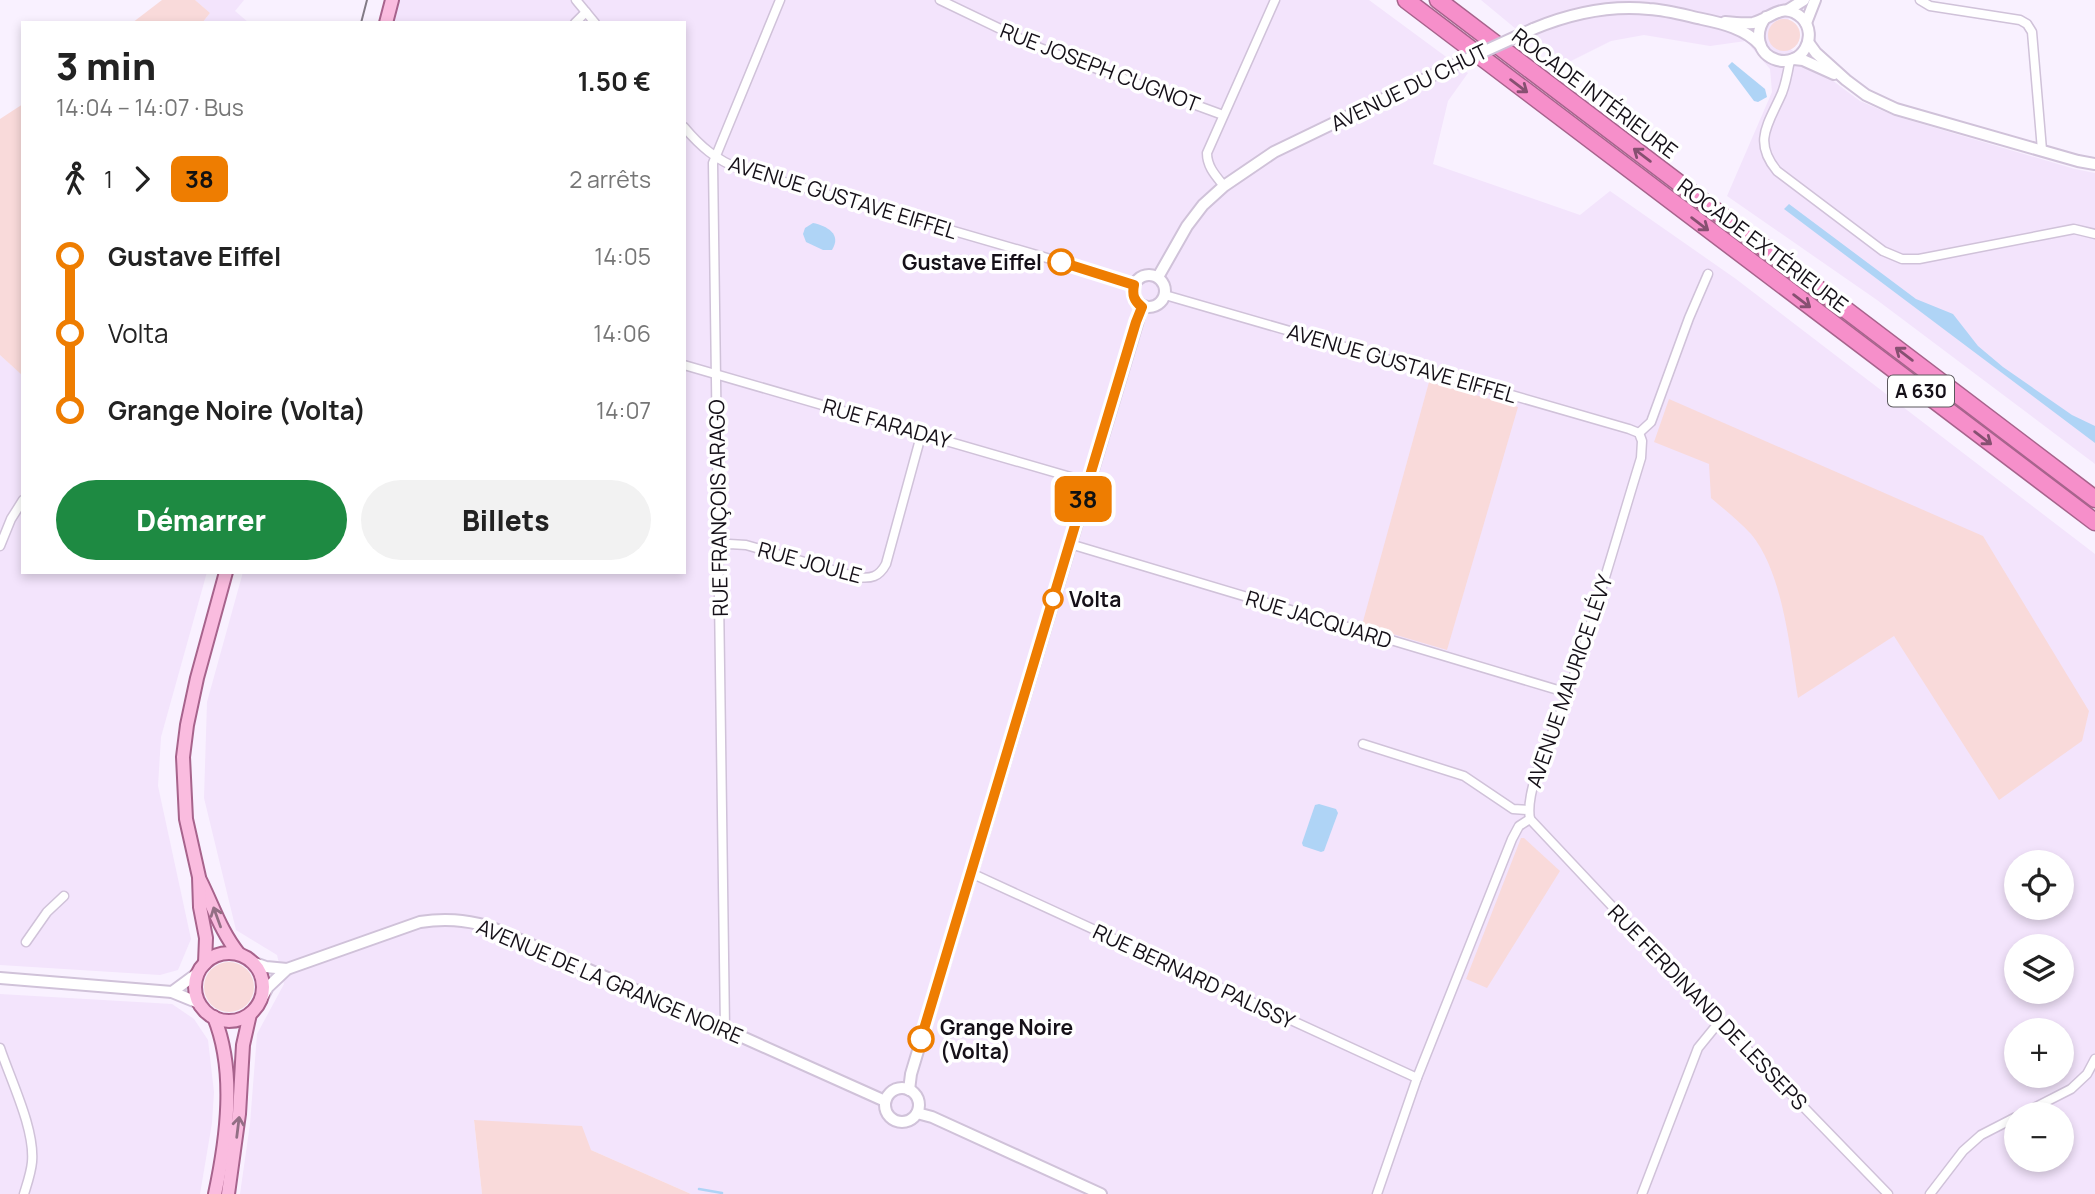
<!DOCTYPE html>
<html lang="fr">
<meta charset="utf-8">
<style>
body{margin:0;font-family:Manrope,sans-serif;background:#f2f2f2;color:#222;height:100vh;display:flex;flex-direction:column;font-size:26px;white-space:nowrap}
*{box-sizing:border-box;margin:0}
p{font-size:23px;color:#767676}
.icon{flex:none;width:38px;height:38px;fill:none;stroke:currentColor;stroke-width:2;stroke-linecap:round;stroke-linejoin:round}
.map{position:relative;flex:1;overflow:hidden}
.details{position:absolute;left:21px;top:21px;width:665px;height:553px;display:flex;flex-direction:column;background:#fff;border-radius:0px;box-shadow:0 4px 10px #0003}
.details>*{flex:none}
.badge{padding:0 14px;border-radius:10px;font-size:24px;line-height:46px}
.controls{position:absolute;left:2004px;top:850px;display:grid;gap:14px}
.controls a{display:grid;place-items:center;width:70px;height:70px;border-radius:50%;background:#fff;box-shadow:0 4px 10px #0003;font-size:35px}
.map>.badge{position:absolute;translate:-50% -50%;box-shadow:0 0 0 4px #fff}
.legs{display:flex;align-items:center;gap:10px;height:77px;padding:0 35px;font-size:23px}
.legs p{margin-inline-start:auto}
.summary{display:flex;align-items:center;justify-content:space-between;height:119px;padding:0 35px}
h1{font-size:38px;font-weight:800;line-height:52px}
.button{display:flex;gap:14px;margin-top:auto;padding:14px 35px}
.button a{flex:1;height:80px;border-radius:42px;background:#1e8a42;color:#fff;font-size:28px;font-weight:800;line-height:80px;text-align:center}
.button a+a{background:#f2f2f2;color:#222}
ul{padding:0 35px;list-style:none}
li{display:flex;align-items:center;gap:24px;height:77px;font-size:26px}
li i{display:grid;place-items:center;width:10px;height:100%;margin:0 9px;background:currentColor}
li i::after{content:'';width:18px;height:18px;margin:-9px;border:5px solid;border-radius:50%;background:#fff}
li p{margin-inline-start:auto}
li:first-child i{background:linear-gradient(#0000 50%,currentColor 0)}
li:last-child i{background:linear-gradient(currentColor 50%,#0000 0)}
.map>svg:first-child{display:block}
.built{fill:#f3e4fc;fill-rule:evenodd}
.green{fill:#f9dada}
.water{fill:#afd4f6}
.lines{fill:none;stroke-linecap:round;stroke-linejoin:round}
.stream{stroke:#afd4f6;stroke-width:2.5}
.minor-casing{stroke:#d0c2d9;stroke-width:11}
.tertiary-casing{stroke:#d0c2d9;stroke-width:14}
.primary-casing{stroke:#a7638c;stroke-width:16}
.motorway-casing{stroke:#a7638c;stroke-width:19}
.minor{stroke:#fff;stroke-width:8}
.tertiary{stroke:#fff;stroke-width:10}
.primary{stroke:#fabcdf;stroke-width:12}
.motorway{stroke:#f68fca;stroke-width:16}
.tram{stroke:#827b86;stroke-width:2}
.tertiary-bridge-casing{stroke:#d0c2d9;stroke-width:14;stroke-linecap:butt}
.tertiary-bridge{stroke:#fff;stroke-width:10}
.oneway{stroke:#865071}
.oneway2{stroke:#936f85}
.line-1-casing{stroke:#fff;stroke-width:16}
.line-1{stroke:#ee7d01;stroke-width:10}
.stop-1-dot{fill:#fff;stroke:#ee7d01;stroke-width:3.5}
.labels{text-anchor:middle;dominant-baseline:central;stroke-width:7;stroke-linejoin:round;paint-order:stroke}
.shield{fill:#fff;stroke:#5b585d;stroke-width:2}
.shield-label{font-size:19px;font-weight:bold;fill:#151018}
.street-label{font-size:21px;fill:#151018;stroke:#fff}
.stop-label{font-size:21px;font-weight:bold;fill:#151018;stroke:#fff;text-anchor:start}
</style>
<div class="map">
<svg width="2095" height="1194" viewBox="0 0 2095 1194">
<rect width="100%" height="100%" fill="#f9f1ff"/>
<g class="built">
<path d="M195,0H244L235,11L249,23H202L210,13Z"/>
<path d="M399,0H1369L1468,73L1448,101L1433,164L1580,215L1610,191L1736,279L2095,554V1194H691L591,1150L474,1121L482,1194H240L250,1124L257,1034L284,984L277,955L236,930L204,798L207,702L243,572H684V23H393ZM2016,863H2062V908H2016ZM2016,947H2062V992H2016ZM2016,1031H2062V1076H2016ZM2016,1115H2062V1160H2016Z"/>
<path d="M1481,0H1800L1785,26V45L1860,101L1895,116L2075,169L2095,173V464L1877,300L1727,196L1772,92L1770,69L1746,41L1710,46L1644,35L1611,41L1561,66Z"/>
<path d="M0,355L23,376V572H207L161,737L158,786L191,939L178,970L160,975L0,965Z"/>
<path d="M0,994L172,1004L194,1019L208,1040L214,1092L212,1123L200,1194H0Z"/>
</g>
<g class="green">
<path d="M162,0H195L210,13L202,23H132Z"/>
<circle cx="1784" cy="35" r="16"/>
<path d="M23,104V376L0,355V119Z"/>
<path d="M1429,382L1518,407L1447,650L1362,625Z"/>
<path d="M1669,399L1983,536L2089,711L2082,741L1999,800L1894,636L1798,698C1790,650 1783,572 1751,534C1739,521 1724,509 1711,498L1709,464L1654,442Z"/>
<path d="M1521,838H1524L1560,871L1487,988L1466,979Z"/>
<circle cx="229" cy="987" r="25"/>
<path d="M474,1120L582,1126L591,1150L691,1194H482Z"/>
</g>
<g class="water">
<path d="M1732,62L1765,89L1767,97L1758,102L1754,101L1730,69L1728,66Z"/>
<path d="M1789,204L1916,299L1953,314L1978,346L2003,367L2072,415L2095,426V443L1784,209Z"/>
<path d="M813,223C827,226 842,234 832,250H823L806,242L803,234L805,228Z"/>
<path d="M1319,804L1336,809L1338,813L1324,851L1321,852L1303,846L1302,843L1315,805Z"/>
</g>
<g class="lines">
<path class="stream" d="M699,1189L722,1193"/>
<g class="minor-casing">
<g id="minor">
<path d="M576,0L595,23"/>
<path d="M940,0L1040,48L1223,115"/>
<path d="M1920,0L1930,6L2020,20L2027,24L2032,32L2042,150"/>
<path d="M575,23L586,12"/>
<path d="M1790,60C1788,71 1786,83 1782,93C1769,123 1752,141 1777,171L1883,251L1902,259H1919L2074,229L2095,234"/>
<path d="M684,127C700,146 716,160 740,169L1078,267L1134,285"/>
<path d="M1224,186C1216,176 1207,167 1207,153L1275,0"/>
<path d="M1165,295L1629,429L1639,433"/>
<path d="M684,365L1088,482"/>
<path d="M1639,433L1651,422L1689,318L1708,274"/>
<path d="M1070,544L1568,693"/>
<path d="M0,546L11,519L23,500"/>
<path d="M719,549L729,544L746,545L857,577C871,579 879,577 886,564L922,432"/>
<path d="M1363,744L1464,776L1513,809L1528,810"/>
<path d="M1530,819L1720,1021L1888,1194"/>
<path d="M1530,819C1524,787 1557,726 1568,693C1595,615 1617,536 1641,458L1642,441L1639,433"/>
<path d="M971,873L1417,1078"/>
<path d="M26,942L47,912L64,896"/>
<path d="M725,1029L713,163L780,0"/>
<path d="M0,1048C11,1081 35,1129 32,1162C31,1173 27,1184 24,1194"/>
<path d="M2020,1115L2071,1089L2087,1074L2095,1059"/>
<path d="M1377,1194L1417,1078L1512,839L1519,826L1530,819"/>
<path d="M1642,1194L1698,1048L1720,1021"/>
<path d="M1930,1194L1963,1151L1981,1135L2016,1117"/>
</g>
</g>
<g class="tertiary-casing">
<g id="tertiary">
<path d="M1788,10L1804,0"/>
<path d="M1725,22C1734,23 1744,24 1753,23C1771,19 1783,0 1802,18C1819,36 1802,67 1777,60C1757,54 1754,32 1766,17"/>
<path d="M1806,23L1815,0"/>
<path d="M1533,29C1569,14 1609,5 1649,9C1667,10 1684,15 1702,19C1722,23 1746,29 1760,45"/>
<path d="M1808,42L1816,53L1846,80L1866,95L1896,109L2078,161L2095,164"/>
<path d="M1794,59L1803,60L1834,74"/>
<circle cx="1149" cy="291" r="16"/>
<path d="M1158,277L1187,226L1203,205L1224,186L1274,152L1452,66"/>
<path d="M252,962L266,967L287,969"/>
<path d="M0,978L172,992L199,1003"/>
<path d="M172,992L199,972"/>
<path d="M261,1000L268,987L287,969L420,922C445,918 464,920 488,926L711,1023L885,1101"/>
<circle cx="902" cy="1105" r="17"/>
<path d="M909,1090L911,1074L1142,307"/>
<path d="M917,1113L932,1117L1101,1194"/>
</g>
</g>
<g class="primary-casing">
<g id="primary">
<path d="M386,23L392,0"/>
<path d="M200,880C213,906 221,932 239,954"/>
<circle cx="229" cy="987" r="34"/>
<path d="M205,963L206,938L200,907L199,877L186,819L183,757L187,725L197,678L226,572"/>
<path d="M214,1017C236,1071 227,1138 215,1194"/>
<path d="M228,1194L239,1114L243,1045L250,1014"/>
</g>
</g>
<g class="motorway-casing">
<g id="motorway">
<path d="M1406,0L2095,522"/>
<path d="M1438,0L2095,499"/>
</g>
</g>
<use href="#minor" class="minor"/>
<use href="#tertiary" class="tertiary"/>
<use href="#primary" class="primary"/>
<use href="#motorway" class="motorway"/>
<path class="tram" d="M361,23L367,0"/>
<g class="tertiary-bridge-casing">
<path id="tertiary-bridge" d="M1452,66L1533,29"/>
</g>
<use href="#tertiary-bridge" class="tertiary-bridge"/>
</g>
<defs><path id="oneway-shaft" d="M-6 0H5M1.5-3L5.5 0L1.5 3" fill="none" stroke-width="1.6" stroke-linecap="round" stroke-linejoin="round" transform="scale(1.75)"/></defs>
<g class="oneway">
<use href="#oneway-shaft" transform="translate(1519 86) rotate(37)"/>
<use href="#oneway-shaft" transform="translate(1642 155) rotate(-143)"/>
<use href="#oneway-shaft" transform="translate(1700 224) rotate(37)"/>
<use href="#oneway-shaft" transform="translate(1802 301) rotate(37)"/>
<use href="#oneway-shaft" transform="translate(1904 354) rotate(-143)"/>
<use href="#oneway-shaft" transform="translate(1983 438) rotate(37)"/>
</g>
<g class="oneway2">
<use href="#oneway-shaft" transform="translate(217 917) rotate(-110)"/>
<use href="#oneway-shaft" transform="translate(238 1127) rotate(-83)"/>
</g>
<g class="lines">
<g class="line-1-casing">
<path id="line-1" d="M921,1039L1136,322L1142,307C1134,301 1132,295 1134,285L1061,262"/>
</g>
<use href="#line-1" class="line-1"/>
</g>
<g class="stop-1-dot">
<circle cx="1061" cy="262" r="12"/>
<circle cx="1053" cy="599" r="9"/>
<circle cx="921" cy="1039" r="12"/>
</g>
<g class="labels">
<rect class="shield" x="1888" y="375.5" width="66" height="31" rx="5"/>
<g class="shield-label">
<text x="1921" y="391">A 630</text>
</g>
<g class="street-label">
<text transform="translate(1100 67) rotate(21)">RUE JOSEPH CUGNOT</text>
<text transform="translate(1409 87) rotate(-26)">AVENUE DU CHUT</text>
<text transform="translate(1595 93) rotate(37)">ROCADE INTÉRIEURE</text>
<text transform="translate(843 197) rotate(17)">AVENUE GUSTAVE EIFFEL</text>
<text transform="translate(1763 245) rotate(37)">ROCADE EXTÉRIEURE</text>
<text transform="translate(1402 363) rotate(16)">AVENUE GUSTAVE EIFFEL</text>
<text transform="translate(887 423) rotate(16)">RUE FARADAY</text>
<text transform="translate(718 508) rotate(-91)">RUE FRANÇOIS ARAGO</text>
<text transform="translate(810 562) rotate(15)">RUE JOULE</text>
<text transform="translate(1319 619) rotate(17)">RUE JACQUARD</text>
<text transform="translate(1569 681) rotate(-71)">AVENUE MAURICE LÉVY</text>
<text transform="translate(1194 976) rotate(25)">RUE BERNARD PALISSY</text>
<text transform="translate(610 981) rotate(23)">AVENUE DE LA GRANGE NOIRE</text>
<text transform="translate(1708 1007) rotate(46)">RUE FERDINAND DE LESSEPS</text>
</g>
<g class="stop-label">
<text x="1042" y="262" text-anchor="end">Gustave Eiffel</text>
<text x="1069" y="599">Volta</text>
<text x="940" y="1027">Grange Noire<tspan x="940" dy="24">(Volta)</tspan></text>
</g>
</g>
</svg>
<div class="controls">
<a><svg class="icon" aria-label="locate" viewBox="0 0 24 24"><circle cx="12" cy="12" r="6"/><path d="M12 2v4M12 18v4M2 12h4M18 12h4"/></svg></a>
<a><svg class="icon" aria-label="layers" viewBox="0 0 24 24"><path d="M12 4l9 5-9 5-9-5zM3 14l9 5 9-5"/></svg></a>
<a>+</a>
<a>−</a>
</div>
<b class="badge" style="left:1083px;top:499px;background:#ee7d01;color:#111">38</b>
<section class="details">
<div class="summary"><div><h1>3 min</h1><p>14:04 – 14:07 · Bus</p></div><b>1.50 €</b></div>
<div class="legs"><svg class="icon" aria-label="walk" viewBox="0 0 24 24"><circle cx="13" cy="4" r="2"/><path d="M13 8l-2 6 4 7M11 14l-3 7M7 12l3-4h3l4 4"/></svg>1<svg class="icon" aria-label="forward" viewBox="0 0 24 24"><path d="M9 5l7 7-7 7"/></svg><b class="badge" style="background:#ee7d01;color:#111">38</b><p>2 arrêts</p></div>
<ul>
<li><i style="color:#ee7d01"></i><b>Gustave Eiffel</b><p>14:05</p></li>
<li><i style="color:#ee7d01"></i><span>Volta</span><p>14:06</p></li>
<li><i style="color:#ee7d01"></i><b>Grange Noire (Volta)</b><p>14:07</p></li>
</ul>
<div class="button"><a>Démarrer</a><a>Billets</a></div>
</section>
</div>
